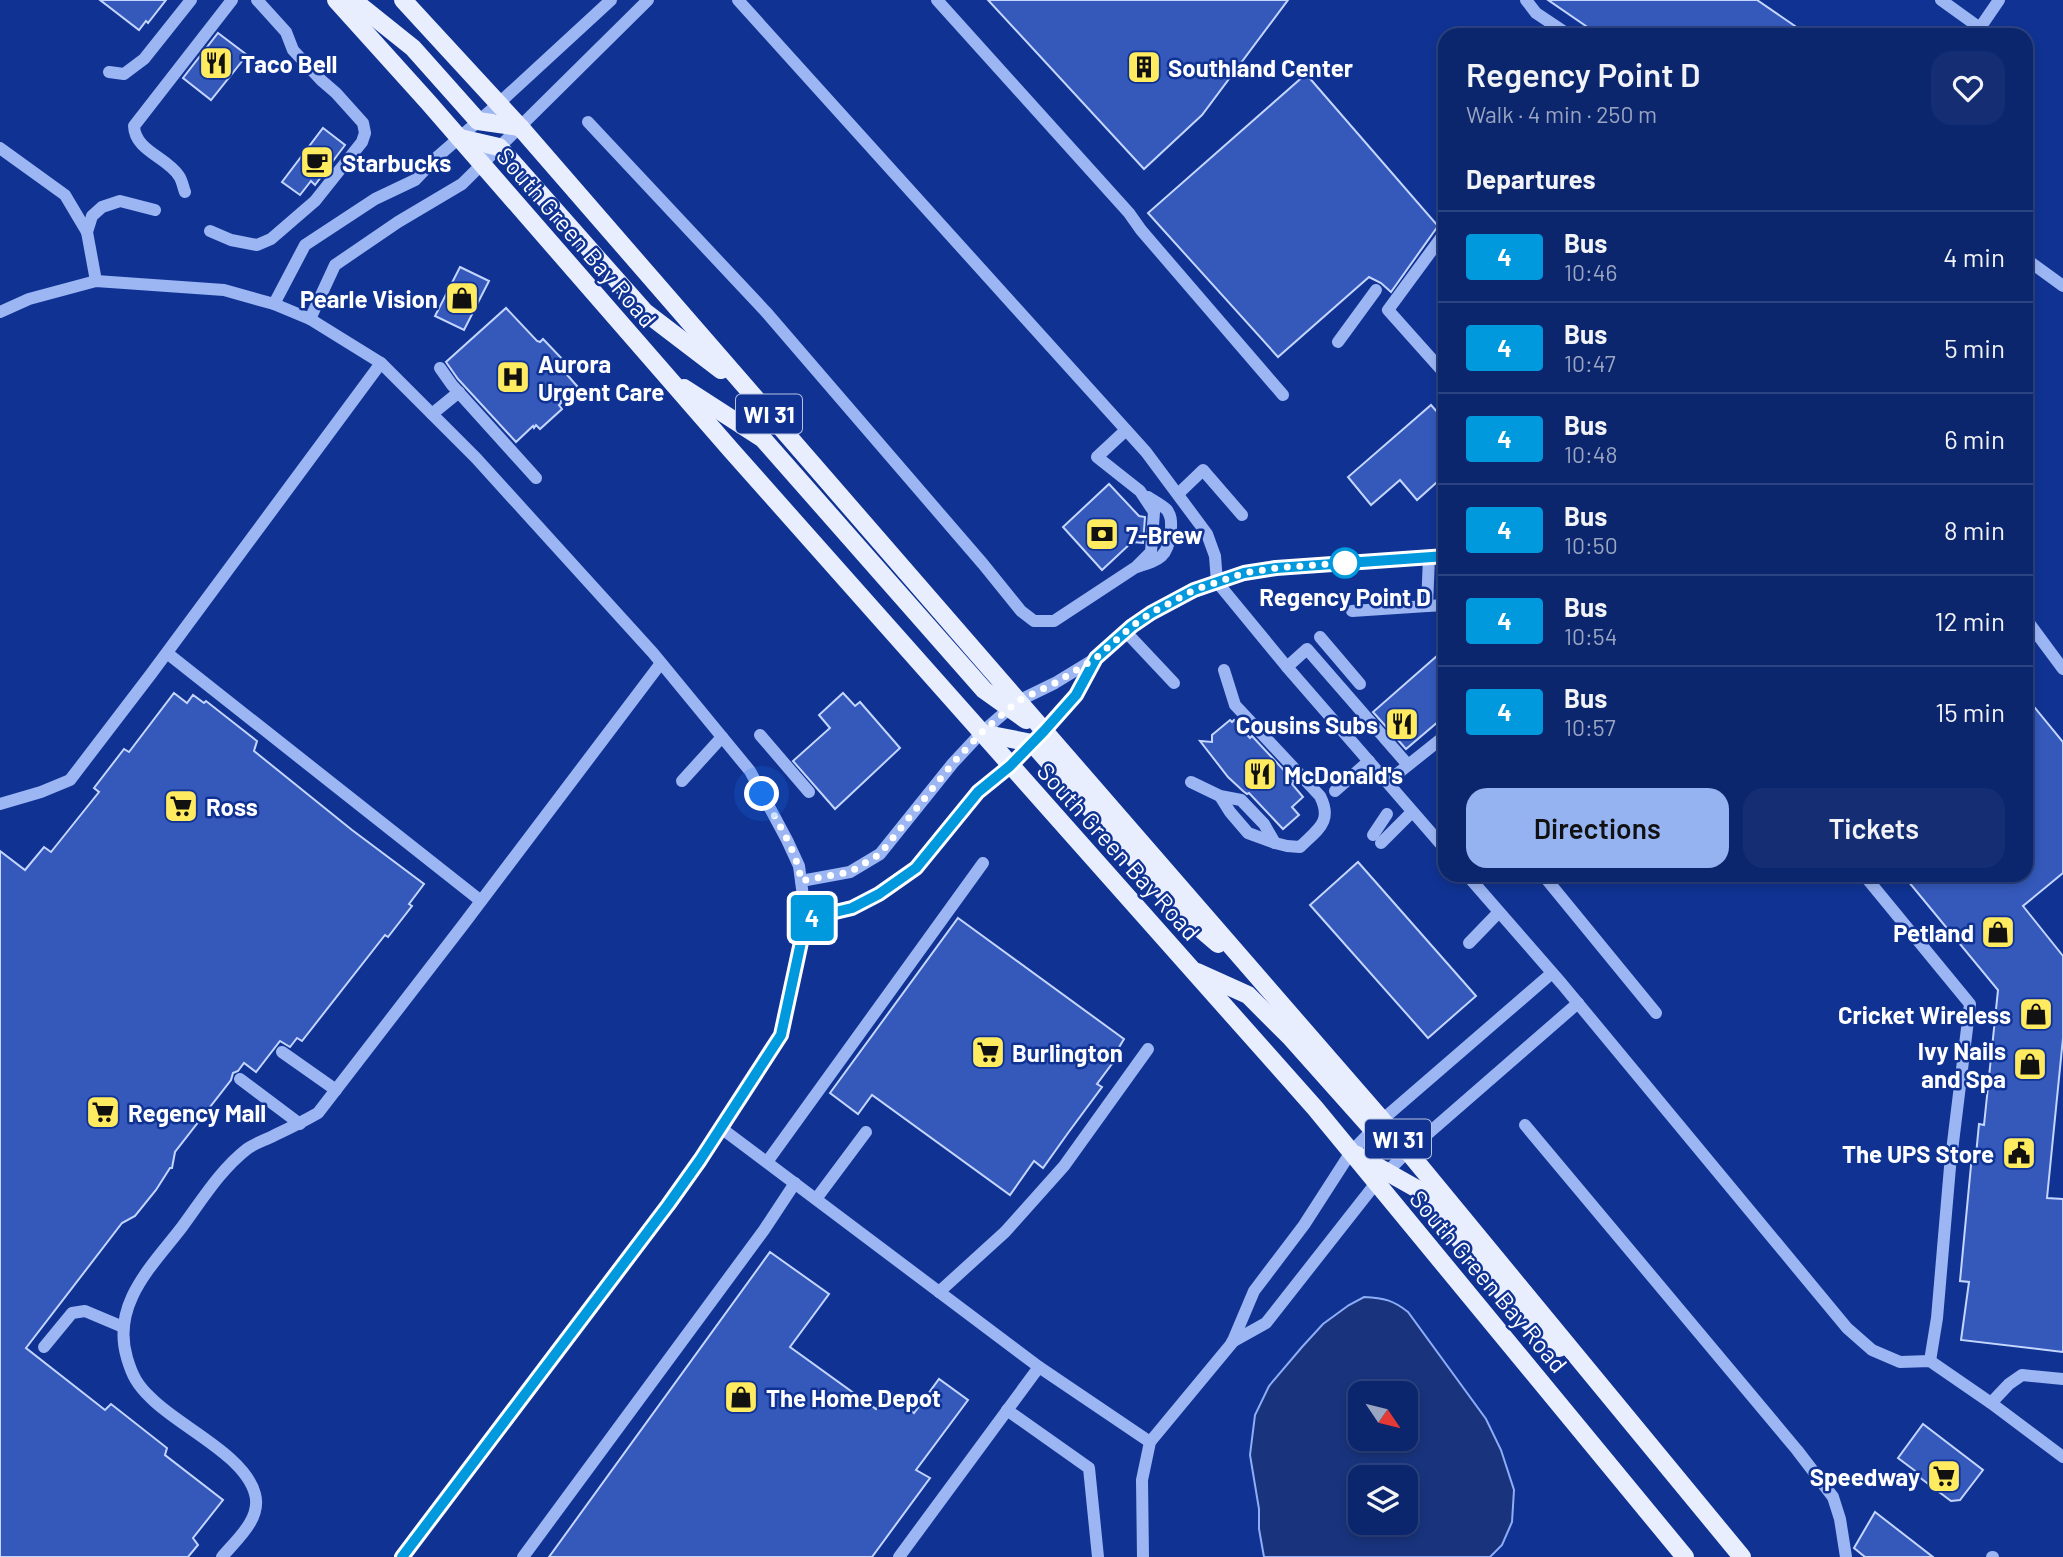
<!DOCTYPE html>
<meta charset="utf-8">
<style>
body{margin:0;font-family:Barlow,sans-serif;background:#152e73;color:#f1f3f6;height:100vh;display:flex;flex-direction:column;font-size:26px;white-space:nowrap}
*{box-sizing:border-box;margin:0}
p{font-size:23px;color:#9aa5c2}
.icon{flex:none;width:38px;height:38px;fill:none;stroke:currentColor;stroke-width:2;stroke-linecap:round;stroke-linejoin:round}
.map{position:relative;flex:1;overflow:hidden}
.details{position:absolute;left:1438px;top:28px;width:595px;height:854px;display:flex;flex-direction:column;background:#0c266e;border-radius:21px;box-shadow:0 4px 10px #0003,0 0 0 2px #2c4381}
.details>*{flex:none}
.badge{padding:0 14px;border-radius:5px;font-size:24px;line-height:46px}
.needle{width:46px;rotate:125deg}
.tools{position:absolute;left:1348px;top:1381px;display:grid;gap:14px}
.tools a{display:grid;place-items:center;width:70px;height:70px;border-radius:14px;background:#0c266e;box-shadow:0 4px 10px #0003,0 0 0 2px #2c4381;font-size:35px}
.you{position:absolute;width:35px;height:35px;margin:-18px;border:5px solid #fff;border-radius:50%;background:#1a73e8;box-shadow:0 0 0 10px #1a73e833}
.map>.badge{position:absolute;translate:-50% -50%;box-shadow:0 0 0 4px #fff}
h2{padding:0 28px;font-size:26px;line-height:63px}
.round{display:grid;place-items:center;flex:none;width:74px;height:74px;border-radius:21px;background:#152e73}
.summary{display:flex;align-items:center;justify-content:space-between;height:119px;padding:0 28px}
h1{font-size:33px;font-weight:600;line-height:52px}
.cta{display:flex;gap:14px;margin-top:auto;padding:14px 28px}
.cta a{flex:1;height:80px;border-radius:21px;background:#95b2f1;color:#111;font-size:28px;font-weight:600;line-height:80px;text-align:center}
.cta a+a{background:#152e73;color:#f1f3f6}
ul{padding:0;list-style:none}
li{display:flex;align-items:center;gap:21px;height:91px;padding:0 28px;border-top:2px solid #2c4381}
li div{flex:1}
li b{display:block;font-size:26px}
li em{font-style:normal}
li .badge{min-width:77px;font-weight:700;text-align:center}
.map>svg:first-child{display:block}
.water{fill:#19347d;stroke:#8eadf7;stroke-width:2;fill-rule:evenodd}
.building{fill:#3459bb;stroke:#c4d5fe;stroke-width:2}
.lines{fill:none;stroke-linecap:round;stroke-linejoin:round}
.minor{stroke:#9cb5f3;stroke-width:12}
.major{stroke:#e9eeff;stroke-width:18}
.line-casing{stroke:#fff;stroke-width:16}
.line{stroke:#09d;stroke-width:10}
.walk{stroke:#fff;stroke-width:7;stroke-dasharray:0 12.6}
.stop-dot{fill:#fff;stroke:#09d;stroke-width:3.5}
.labels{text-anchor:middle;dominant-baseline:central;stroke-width:5;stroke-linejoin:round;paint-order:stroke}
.shield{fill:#103393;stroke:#b7c2df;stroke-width:2}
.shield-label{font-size:23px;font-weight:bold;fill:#fff}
.poi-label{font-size:24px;font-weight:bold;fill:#fff;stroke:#103393;text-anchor:start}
.street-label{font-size:24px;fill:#fff;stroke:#103393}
.stop-label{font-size:24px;font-weight:bold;fill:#fff;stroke:#103393}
</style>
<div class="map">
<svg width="2063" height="1557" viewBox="0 0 2063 1557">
<rect width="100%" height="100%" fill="#103393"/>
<path class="water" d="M1364,1297C1384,1298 1393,1300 1408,1312L1486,1419L1501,1450L1514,1490L1512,1522L1502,1545L1490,1557H1264L1259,1529V1509L1250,1455L1255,1415L1269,1386L1302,1347L1323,1324L1349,1305ZM1360,1393H1405V1438H1360ZM1360,1477H1405V1522H1360Z"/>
<g class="building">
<path d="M100,0H166L148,23L146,21L139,30Z"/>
<path d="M988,0H1288L1202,115L1144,169Z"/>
<path d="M1548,0H1757L1808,35H1599Z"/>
<path d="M218,33L247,55L211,100L183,78Z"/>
<path d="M1306,74L1438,226L1391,292L1381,283L1369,277L1278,357L1148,213Z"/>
<path d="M323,128L345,145L315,185L311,181L300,195L282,182Z"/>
<path d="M460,267L489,281L464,330L435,316Z"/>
<path d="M506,308L537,341L540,342L543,339L565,362L561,366V368L577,386L560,402L561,403L559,405L562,409L540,429L536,425L534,428L533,426L516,442L458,379L446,362Z"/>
<path d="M1431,405L1446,422V474L1417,500L1400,480L1371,505L1348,477Z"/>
<path d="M1109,484L1139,516L1145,517L1143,543L1132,542L1102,570L1063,527Z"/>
<path d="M1446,648V715L1406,749L1373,712Z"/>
<path d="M174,693L187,703L193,695L204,703L206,701L257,741L254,751L352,830L424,884L409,904L412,906L388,937L385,935L302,1041L297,1038L290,1047L280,1041L256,1072L244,1063L238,1071L233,1073L231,1080L175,1152L172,1168H170L156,1190L135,1216L122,1223L26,1348L105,1410L111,1404L167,1448L165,1455L223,1500L193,1538L198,1545L188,1557H0V851L25,870L44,847L51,852L99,792L94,788L124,749L129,752Z"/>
<path d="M843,693L855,706L860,702L900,748L835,809L793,761L830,728L819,715Z"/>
<path d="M2026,697L2063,742V873L2023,906L2063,956V1038L2047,1198L2063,1199V1352L1961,1340L1969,1282L1960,1281L1972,1155H1976L1979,1124L1984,1125L1998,990L1903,875H2026Z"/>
<path d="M1230,720L1232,722L1234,720L1250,738L1252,736L1294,781L1292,784L1303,797L1292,807L1299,815L1283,829L1249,793L1247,794L1243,791L1228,777L1200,741L1212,742V735Z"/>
<path d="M1358,862L1476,996L1428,1038L1310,905Z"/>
<path d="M958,918L1124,1039L1112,1059L1114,1061L1097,1084L1102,1087L1068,1133L1043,1168L1034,1161L1010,1195L872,1095L858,1114L830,1093Z"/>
<path d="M770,1252L829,1294L790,1347L876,1409L887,1393L914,1413L939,1379L968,1400L916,1470L930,1478L872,1557H549Z"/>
<path d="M1923,1424L1983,1470L1960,1500L1951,1501L1919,1477L1918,1473L1898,1458Z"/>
<path d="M1875,1512L1933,1557H1865L1854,1548Z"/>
</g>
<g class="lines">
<g class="minor">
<path d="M738,0L1146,452L1207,534L1215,556L1217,582L1287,667L1446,850"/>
<path d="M937,0L1129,213L1141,230L1283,395"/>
<path d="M1526,0L1536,13L1569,35"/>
<path d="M1941,0L1980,28"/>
<path d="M1975,35L1999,0"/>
<path d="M109,72L124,74L144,59L191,0"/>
<path d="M588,122L766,312L983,564L1021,611L1034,621H1054L1136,567L1151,552L1154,512L1140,491L1097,457L1126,430"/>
<path d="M0,148L65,195L87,232"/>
<path d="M185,192C183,187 182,180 179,176C167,157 135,151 134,126L232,0"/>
<path d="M210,231L231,240L257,245L271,239L315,201L362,142L365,133L363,123L336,93L321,80L293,50L286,32L257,0"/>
<path d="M1446,231L1388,310L1446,375"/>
<path d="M2026,259L2063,286"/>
<path d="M96,281L87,232L92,216L102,207L120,201L155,210"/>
<path d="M274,304L305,245L375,199L415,180L436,158L498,104L611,0"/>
<path d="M0,312L29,299L96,281L224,290L274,304L310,319L381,363L476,458L653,653L750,771L787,840L799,866L806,919L781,1035L700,1160L668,1205L402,1557"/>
<path d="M310,319L335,265L398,222L462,184L648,0"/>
<path d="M1338,342L1376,290"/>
<path d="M440,368L452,385L536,478"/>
<path d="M432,414L459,392"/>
<path d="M1178,494L1203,470L1242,515"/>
<path d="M1429,557L1427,606L1446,605"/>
<path d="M1137,567C1160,560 1168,557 1171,531C1171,523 1172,517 1167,510C1162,505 1154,501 1148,497"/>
<path d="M1352,611L1427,606"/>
<path d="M2026,619L2063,669"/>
<path d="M1126,632L1174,683"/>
<path d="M1320,637L1360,684"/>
<path d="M167,653L481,901"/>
<path d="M1287,667L1307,649L1408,765"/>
<path d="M760,735L809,792"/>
<path d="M682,781L722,737"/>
<path d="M1191,782L1220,796L1241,800L1264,824L1275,843L1287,846L1300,847C1318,829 1333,822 1320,796L1235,705L1224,670"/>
<path d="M1387,782L1446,735"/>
<path d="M1335,791L1369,761"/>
<path d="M1220,796L1230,812L1248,833L1275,843"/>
<path d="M0,804L41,792L70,780L151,674L381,363"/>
<path d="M1373,835L1387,814"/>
<path d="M1381,843L1412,812"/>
<path d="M1467,875L1562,984L1847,1328L1872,1350L1900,1362L1930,1361L1991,1403L2063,1457"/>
<path d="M1543,875L1656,1013"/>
<path d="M1864,875L1970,1004L1950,1167L1937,1318L1930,1361"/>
<path d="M801,881L850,872L880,854L953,763L981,733L1018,701L1055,683L1096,658L1132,626L1176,599L1244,573L1276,568L1446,556"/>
<path d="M806,919L852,908L879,894L916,868L978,792L1010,766L1044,731L1076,695L1096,658"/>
<path d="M1469,943L1499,912"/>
<path d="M282,1052L336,1090"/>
<path d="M240,1079L300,1124"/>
<path d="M1525,1125L1797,1450L1833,1497L1840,1519L1846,1557"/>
<path d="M721,1128L1039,1367L1150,1442"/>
<path d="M767,1162L983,863"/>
<path d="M816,1199L866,1132"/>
<path d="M939,1292L1005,1232L1064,1166L1148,1049"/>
<path d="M1232,1342L1266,1323L1376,1183L1408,1151L1578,1003"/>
<path d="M44,1347L72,1313L85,1311L123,1327"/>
<path d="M1991,1403L2009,1384L2022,1375L2063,1379"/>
<path d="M1007,1410L1089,1468L1098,1557"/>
<path d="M222,1557C236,1540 262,1519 255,1494C245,1455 178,1426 151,1398C137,1385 132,1375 127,1358C111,1304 152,1266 182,1227C202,1200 220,1170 247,1149C255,1143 266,1140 275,1135C290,1128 304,1121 318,1113L463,925L661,663"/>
<path d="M523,1557L764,1230L795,1183"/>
<path d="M899,1557L1039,1367"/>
<path d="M1143,1557L1142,1480L1150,1442L1232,1343L1254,1291L1304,1225L1351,1152L1382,1120L1552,973"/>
<path d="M1992,1557H1993"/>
</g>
<g class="major">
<path d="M336,0L428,102L731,450L1315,1108L1685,1557"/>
<path d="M353,0L413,48L478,121L520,127"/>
<path d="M403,0L520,127L1382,1120L1742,1557"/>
<path d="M460,138L499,147L645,312L721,370"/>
<path d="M684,388L763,439L984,690L1026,720"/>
<path d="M981,733L1032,743L1184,915L1218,944"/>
<path d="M1197,972L1248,995L1291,1038L1373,1130L1396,1144"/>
<path d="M1357,1155L1419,1190L1520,1314L1559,1348"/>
</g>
</g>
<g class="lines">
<g class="line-casing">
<path id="line" d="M402,1557L668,1205L700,1160L781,1035L806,919L852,908L879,894L916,868L978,792L1010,766L1044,731L1076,695L1096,658L1132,626L1151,613L1194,590L1244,573L1276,568L1446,556"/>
</g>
<use href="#line" class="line"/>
<path class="walk" d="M762,794C777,822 797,850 801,881L850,872L880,854L953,763L981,733L1018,701L1055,683L1096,658L1132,626L1151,613L1194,590L1244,573L1276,568L1353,562L1345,563"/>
</g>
<defs>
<g id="restaurant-square" transform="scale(1.75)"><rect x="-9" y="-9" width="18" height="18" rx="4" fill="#ffeb5f" stroke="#103393"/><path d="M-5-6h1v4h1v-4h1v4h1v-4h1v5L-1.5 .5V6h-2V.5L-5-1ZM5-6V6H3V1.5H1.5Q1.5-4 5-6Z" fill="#111"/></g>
<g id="building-square" transform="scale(1.75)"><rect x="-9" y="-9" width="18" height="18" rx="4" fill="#ffeb5f" stroke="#103393"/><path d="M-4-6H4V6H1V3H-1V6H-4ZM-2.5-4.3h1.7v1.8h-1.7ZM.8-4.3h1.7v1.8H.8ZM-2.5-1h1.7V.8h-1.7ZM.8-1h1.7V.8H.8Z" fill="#111"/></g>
<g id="cafe-square" transform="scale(1.75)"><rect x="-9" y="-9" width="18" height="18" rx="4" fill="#ffeb5f" stroke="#103393"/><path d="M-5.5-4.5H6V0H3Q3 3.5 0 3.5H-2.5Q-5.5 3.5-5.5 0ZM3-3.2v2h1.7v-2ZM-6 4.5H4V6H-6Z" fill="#111"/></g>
<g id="shop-square" transform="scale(1.75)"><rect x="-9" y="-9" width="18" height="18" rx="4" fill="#ffeb5f" stroke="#103393"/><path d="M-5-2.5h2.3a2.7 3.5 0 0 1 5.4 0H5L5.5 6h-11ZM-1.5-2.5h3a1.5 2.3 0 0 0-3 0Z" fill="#111"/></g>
<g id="hospital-square" transform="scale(1.75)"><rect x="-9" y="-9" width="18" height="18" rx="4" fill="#ffeb5f" stroke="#103393"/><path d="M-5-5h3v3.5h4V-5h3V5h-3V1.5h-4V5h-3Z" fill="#111"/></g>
<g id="bank-square" transform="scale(1.75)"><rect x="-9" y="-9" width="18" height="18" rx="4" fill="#ffeb5f" stroke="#103393"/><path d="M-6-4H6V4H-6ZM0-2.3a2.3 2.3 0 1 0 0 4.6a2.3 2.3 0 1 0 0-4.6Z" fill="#111"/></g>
<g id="supermarket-square" transform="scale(1.75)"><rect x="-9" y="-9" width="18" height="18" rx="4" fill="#ffeb5f" stroke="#103393"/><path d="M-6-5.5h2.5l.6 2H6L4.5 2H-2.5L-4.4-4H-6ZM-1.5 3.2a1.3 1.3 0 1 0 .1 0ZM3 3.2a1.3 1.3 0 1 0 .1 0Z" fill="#111"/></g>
<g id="civic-square" transform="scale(1.75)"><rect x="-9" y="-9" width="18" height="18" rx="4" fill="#ffeb5f" stroke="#103393"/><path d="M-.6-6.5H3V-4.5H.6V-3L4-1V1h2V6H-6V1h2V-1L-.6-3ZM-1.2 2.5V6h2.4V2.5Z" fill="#111"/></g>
</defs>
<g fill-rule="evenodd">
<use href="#restaurant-square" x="216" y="63"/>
<use href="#building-square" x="1144" y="67"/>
<use href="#cafe-square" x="317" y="162"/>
<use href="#shop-square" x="462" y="298"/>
<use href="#hospital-square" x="513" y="377"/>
<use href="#bank-square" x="1102" y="534"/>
<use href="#restaurant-square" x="1402" y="724"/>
<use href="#restaurant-square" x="1260" y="774"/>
<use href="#supermarket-square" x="181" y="806"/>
<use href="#shop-square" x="1998" y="932"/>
<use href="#shop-square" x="2036" y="1014"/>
<use href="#supermarket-square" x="988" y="1052"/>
<use href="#shop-square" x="2030" y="1064"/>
<use href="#supermarket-square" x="103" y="1112"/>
<use href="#civic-square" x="2019" y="1153"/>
<use href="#shop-square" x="741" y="1397"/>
<use href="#supermarket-square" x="1944" y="1476"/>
</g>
<circle class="stop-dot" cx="1345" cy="563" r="14"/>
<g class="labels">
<g class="shield">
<rect x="736" y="394.5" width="66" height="39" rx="5"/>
<rect x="1365" y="1119.5" width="66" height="39" rx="5"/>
</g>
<g class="shield-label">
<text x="769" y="414">WI 31</text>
<text x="1398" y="1139">WI 31</text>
</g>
<g class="poi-label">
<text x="241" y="63">Taco Bell</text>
<text x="1168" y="67">Southland Center</text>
<text x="342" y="162">Starbucks</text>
<text x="438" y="298" text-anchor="end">Pearle Vision</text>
<text x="538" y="363">Aurora<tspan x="538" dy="28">Urgent Care</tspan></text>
<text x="1126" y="534">7-Brew</text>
<text x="1378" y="724" text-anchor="end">Cousins Subs</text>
<text x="1284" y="774">McDonald's</text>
<text x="206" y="806">Ross</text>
<text x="1974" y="932" text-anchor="end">Petland</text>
<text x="2011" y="1014" text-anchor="end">Cricket Wireless</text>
<text x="2006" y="1050" text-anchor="end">Ivy Nails<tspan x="2006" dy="28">and Spa</tspan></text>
<text x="1012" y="1052">Burlington</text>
<text x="128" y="1112">Regency Mall</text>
<text x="1994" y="1153" text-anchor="end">The UPS Store</text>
<text x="766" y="1397">The Home Depot</text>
<text x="1920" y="1476" text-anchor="end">Speedway</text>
</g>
<g class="street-label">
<text transform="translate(577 237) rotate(49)">South Green Bay Road</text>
<text transform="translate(1119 851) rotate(48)">South Green Bay Road</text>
<text transform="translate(1489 1281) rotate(50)">South Green Bay Road</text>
</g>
<g class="stop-label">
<text x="1345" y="596">Regency Point D</text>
</g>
</g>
</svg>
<div class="tools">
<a><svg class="needle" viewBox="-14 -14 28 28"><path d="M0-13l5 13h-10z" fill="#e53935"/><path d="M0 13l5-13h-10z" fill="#9aa5c2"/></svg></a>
<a><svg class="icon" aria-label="layers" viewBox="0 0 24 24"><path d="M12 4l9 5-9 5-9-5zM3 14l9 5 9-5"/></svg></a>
</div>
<div class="you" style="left:762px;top:794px"></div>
<b class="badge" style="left:812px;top:918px;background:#09d;color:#fff">4</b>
<section class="details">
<div class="summary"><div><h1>Regency Point D</h1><p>Walk · 4 min · 250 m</p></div><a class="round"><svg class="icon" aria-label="heart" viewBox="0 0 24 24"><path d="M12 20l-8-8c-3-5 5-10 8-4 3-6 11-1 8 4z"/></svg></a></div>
<h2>Departures</h2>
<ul>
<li><span class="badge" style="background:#09d;color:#fff">4</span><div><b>Bus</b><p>10:46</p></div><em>4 min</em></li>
<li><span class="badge" style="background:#09d;color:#fff">4</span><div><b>Bus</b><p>10:47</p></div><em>5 min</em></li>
<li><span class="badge" style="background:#09d;color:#fff">4</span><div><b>Bus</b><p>10:48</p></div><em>6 min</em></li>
<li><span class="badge" style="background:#09d;color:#fff">4</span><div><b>Bus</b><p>10:50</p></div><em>8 min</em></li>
<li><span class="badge" style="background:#09d;color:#fff">4</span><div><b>Bus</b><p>10:54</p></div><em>12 min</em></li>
<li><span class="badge" style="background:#09d;color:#fff">4</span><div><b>Bus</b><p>10:57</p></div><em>15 min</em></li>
</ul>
<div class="cta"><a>Directions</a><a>Tickets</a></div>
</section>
</div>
